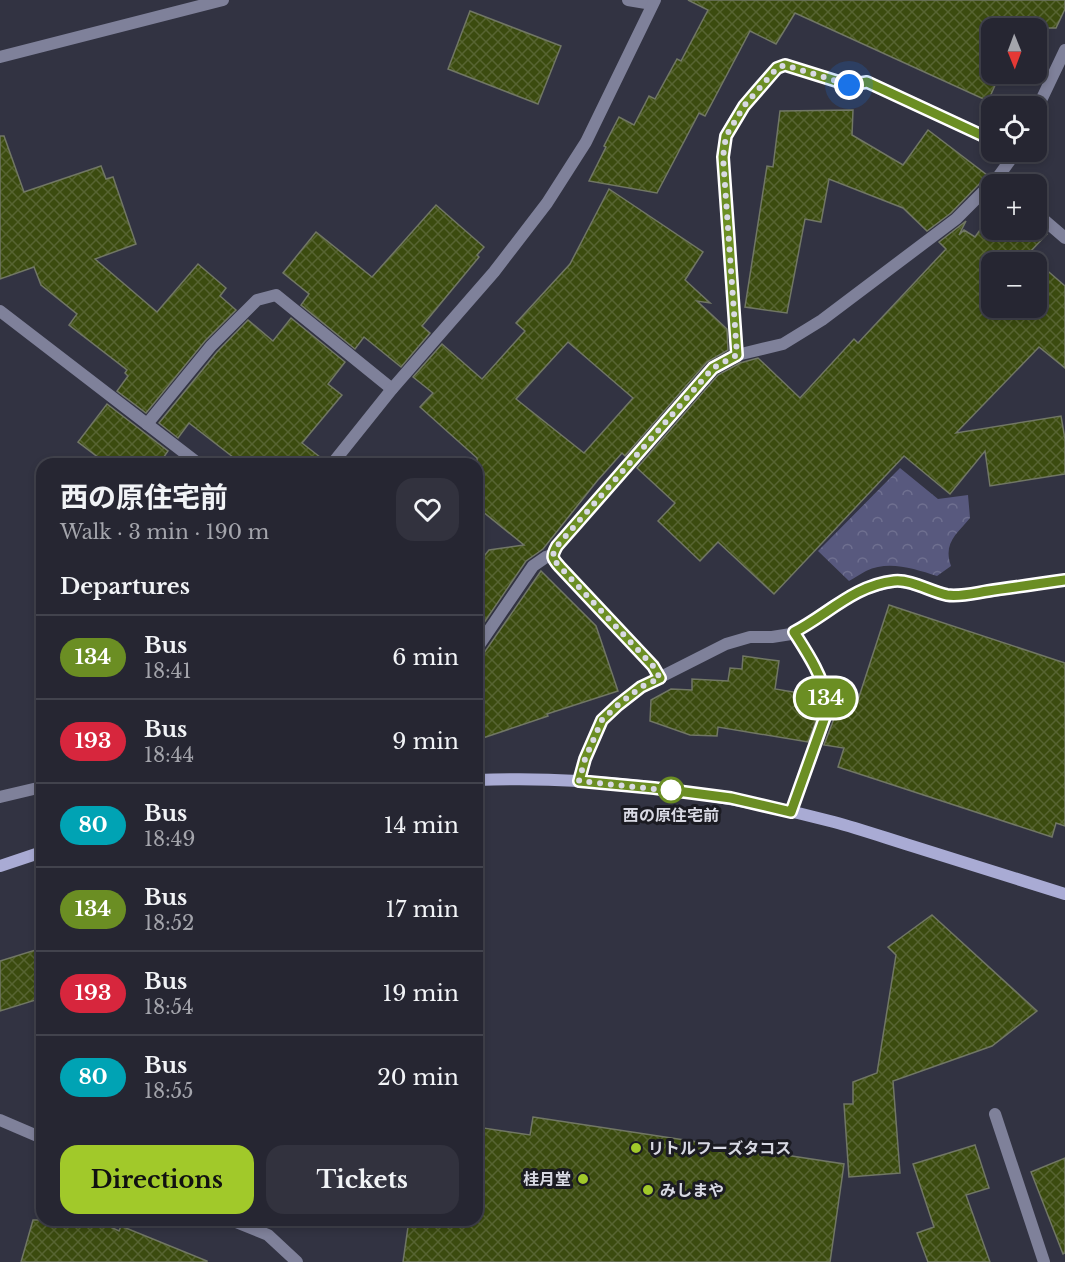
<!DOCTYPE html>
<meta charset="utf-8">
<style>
body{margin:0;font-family:"Libre Baskerville","Noto Sans JP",serif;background:#32323e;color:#f1f3f6;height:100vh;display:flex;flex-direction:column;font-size:22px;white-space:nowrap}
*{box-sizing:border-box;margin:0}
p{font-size:20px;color:#a4a5ac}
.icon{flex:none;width:33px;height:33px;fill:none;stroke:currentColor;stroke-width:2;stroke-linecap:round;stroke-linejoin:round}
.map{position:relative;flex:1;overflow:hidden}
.panel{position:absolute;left:36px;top:458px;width:447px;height:768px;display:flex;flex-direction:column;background:#262632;border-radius:18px;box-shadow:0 3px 9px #0003,0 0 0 2px #42434d}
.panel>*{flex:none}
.badge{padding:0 12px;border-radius:20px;font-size:21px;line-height:39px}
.needle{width:39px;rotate:179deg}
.fabs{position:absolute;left:981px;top:18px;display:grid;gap:12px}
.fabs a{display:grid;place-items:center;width:66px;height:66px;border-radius:12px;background:#262632;box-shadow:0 3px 9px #0003,0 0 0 2px #42434d;font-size:30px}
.you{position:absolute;width:30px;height:30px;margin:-15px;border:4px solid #fff;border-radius:50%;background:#1a73e8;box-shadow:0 0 0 9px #1a73e833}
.map>.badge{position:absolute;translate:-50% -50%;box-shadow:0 0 0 3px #fff}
h2{padding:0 24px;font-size:22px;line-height:54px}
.round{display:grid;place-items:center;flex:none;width:63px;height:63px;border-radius:18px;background:#32323e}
.headline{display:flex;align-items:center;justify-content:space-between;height:102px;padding:0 24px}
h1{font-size:28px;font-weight:700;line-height:45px}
.primary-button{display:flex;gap:12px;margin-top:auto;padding:12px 24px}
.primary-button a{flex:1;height:69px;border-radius:18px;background:#a1c92a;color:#111;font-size:24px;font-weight:700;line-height:69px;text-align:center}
.primary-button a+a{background:#32323e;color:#f1f3f6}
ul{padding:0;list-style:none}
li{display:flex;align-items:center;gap:18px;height:84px;padding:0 24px;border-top:2px solid #42434d}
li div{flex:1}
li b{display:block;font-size:22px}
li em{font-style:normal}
li .badge{min-width:66px;font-weight:700;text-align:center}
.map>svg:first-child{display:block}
.park{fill:url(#park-crowns)}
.building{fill:url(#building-cross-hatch);stroke:#717765;stroke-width:1.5;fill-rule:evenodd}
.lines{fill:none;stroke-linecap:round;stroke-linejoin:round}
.lane{stroke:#7f819a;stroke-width:12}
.street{stroke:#7f819a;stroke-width:12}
.secondary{stroke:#a9abd4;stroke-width:12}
.line-casing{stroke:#fff;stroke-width:14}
.line{stroke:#6b8e23;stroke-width:9}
.walk{stroke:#d8d9e3;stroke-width:6;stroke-dasharray:0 10.8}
.stop-dot{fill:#fff;stroke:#6b8e23;stroke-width:3}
.poi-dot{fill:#a1c92a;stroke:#1b1b22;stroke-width:2}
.labels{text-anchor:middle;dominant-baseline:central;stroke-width:6;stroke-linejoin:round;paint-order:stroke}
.stop-label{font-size:16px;font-weight:bold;fill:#d8d9e3;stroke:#1b1b22}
.poi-label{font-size:16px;font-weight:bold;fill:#d8d9e3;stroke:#1b1b22;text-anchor:start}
</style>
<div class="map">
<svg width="1065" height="1262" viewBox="0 0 1065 1262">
<defs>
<pattern id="park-crowns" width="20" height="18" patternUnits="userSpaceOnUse" patternTransform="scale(1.5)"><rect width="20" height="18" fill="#58597e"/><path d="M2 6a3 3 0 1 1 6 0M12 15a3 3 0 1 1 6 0" fill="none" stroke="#6f7090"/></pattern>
<pattern id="building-cross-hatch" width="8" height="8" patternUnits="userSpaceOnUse" patternTransform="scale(1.5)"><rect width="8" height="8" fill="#3b4b0f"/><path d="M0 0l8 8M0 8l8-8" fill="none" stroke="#576432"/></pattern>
</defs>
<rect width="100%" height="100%" fill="#323342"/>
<path class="park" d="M900,468L938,499L968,495L970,518C956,535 943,543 951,566L937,576C914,569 889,560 866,571C860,574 855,578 849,581L818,551Z"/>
<g class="building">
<path d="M688,0H1065V9L1056,28H992V74H1000L988,101L795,13L776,44L750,31L705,116L699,113L657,193L589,181L606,147L604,146L619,117L634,125L649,96L655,99L677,59L681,61L708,10Z"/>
<path d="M470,11L561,46L538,104L448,69Z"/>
<path d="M853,110L852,135L903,165L928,130L987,175L986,177L951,213L927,231L903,208L829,179L821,222L805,219L787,313L745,307L767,166L773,167L780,111Z"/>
<path d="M0,136H4L24,192L101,166L106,179L113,177L136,244L95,259L157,312L198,264L226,288L220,296L236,310L205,341L146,413L117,391L128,376L125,373L127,370L69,325L77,314L41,285L34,267L0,279Z"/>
<path d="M609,189L703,252L685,280L710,303L697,301L727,329L728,350L707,362L625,456L622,453L597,481L543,549L526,561L477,633V565L489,550L524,545L477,507V458L420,407L433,393L413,377L442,344L482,379L525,331L516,323L570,264ZM568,342L633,398L584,453L516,399Z"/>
<path d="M436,205L484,247L477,255L479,257L422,326L430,333L401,367L364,337L355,349L301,305L309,294L283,273L316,232L372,277Z"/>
<path d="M966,221L959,235L964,230L975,237L980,230H1042L1047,234L1028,254L1065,286V368L1039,347L956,433L1061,416L1065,439V474L990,486L985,451L950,494L904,456L774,594L718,542L700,561L658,521L675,503L637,468L718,375L740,363L758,358L800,398L854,339L858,343L946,249L939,242ZM992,262H1036V308H992Z"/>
<path d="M291,318L345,362L328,384L342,395L302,443L325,461L324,464H242L189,423L178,438L159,423L217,352L248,320L273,341Z"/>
<path d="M107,404L168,451L159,464H107L78,442Z"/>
<path d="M541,571L596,626L618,691L547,714L548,716L477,740V656L484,653Z"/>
<path d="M889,605L1065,663V826L1056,823L1052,837L838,767L844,748L824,745L835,716L834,699L857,703Z"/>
<path d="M743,656L779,661L775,689L817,696L819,713L808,742L718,727L717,736L690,735L650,721L651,700L671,689L692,690V679L728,681L730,668L742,669Z"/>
<path d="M932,915L1037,1011L992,1046L893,1081L900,1173L849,1177L844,1104H853V1082L877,1073L896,955L888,947Z"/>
<path d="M42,948V998L0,1011V961Z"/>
<path d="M533,1117L844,1164L830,1262H403L409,1220H477V1127L530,1135Z"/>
<path d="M975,1145L989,1188L966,1195L990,1262H928L917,1233L934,1227L913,1164Z"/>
<path d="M1065,1158V1253L1063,1254L1031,1172Z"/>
<path d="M33,1220H96L119,1231L121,1226L207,1261V1262H21Z"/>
</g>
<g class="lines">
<g class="lane">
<path d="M628,0L652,4"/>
<path d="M0,57L223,0"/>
<path d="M737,355L723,157C724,150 724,141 727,134C736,115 766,72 785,65L849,85L867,82"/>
<path d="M477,648L533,566L546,557L552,555"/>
</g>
<g class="street">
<path d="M867,82L992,140"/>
<path d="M1036,111L1065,50"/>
<path d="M1036,213L1065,238"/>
<path d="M0,311L199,464"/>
<path d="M147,424L211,346L257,300L276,295L392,389"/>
<path d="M332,464L392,389L494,272L547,203L586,142L655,0"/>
<path d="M660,678L653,666L553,559V553L557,546L713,368L737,355L783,344L822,320L956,219L998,177L1016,152"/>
<path d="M579,781L585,759L602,720L618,704L641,687L726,644L750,637H772L791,634L805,626L833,606L867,588L896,581L917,585L948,595L973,594L1065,580"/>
<path d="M0,797L42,787"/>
<path d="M791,812L827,714C826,709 827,704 826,699C823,676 806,651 793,632"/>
<path d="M995,1114L1044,1262"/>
<path d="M0,1120L42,1138"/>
<path d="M231,1220L268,1235L297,1262"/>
</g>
<g class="secondary">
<path d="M477,780C597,775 718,792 834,822C860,829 886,838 912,846C963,862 1014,878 1065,894"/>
<path d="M0,866L42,852"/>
</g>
</g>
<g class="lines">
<g class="line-casing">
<path id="line" d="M992,140L867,82L849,85L785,65L777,68L744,106L726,136L723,157L737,355L713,368L557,546C551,557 552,558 560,567L653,666L660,678L641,687L618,705L602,720L585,759L579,781L654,788L731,798L791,812L826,714C826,709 827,704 826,699C823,676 806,651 794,632C827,615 855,585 894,581C911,579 931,592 947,595C960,597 975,593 988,591C1014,587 1039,584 1065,580"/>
</g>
<use href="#line" class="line"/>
<path class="walk" d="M671,790L673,791L579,781L585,759L602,720L618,705L641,687L660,678L653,666L560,567C552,558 551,557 557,546L713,368L737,355L723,157L726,136L744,106L777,68L785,65L849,85"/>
</g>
<circle class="stop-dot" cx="671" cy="790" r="12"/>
<g class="poi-dot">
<circle cx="636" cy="1148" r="6"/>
<circle cx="583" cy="1179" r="6"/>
<circle cx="648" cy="1190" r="6"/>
</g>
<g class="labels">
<g class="stop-label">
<text x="671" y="815">西の原住宅前</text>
</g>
<g class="poi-label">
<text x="648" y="1148">リトルフーズタコス</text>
<text x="571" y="1179" text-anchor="end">桂月堂</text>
<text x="660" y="1190">みしまや</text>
</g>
</g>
</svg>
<div class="fabs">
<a><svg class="needle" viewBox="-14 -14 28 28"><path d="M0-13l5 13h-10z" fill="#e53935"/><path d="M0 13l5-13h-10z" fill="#a4a5ac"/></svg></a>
<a><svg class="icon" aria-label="locate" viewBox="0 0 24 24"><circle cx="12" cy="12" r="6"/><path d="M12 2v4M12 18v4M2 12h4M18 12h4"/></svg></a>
<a>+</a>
<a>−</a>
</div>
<div class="you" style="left:849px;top:85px"></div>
<b class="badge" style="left:826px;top:698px;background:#6b8e23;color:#fff">134</b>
<section class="panel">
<div class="headline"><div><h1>西の原住宅前</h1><p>Walk · 3 min · 190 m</p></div><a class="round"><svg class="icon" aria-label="heart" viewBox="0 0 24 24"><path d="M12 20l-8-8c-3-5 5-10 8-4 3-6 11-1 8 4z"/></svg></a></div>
<h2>Departures</h2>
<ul>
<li><span class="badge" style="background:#6b8e23;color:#fff">134</span><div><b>Bus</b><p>18:41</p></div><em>6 min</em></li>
<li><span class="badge" style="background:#d7263d;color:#fff">193</span><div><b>Bus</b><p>18:44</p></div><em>9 min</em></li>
<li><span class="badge" style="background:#00a3b4;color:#fff">80</span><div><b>Bus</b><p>18:49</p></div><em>14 min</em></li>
<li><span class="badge" style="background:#6b8e23;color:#fff">134</span><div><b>Bus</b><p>18:52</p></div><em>17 min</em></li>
<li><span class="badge" style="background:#d7263d;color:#fff">193</span><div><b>Bus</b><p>18:54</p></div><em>19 min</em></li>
<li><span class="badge" style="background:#00a3b4;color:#fff">80</span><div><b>Bus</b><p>18:55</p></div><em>20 min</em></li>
</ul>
<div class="primary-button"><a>Directions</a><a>Tickets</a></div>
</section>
</div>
